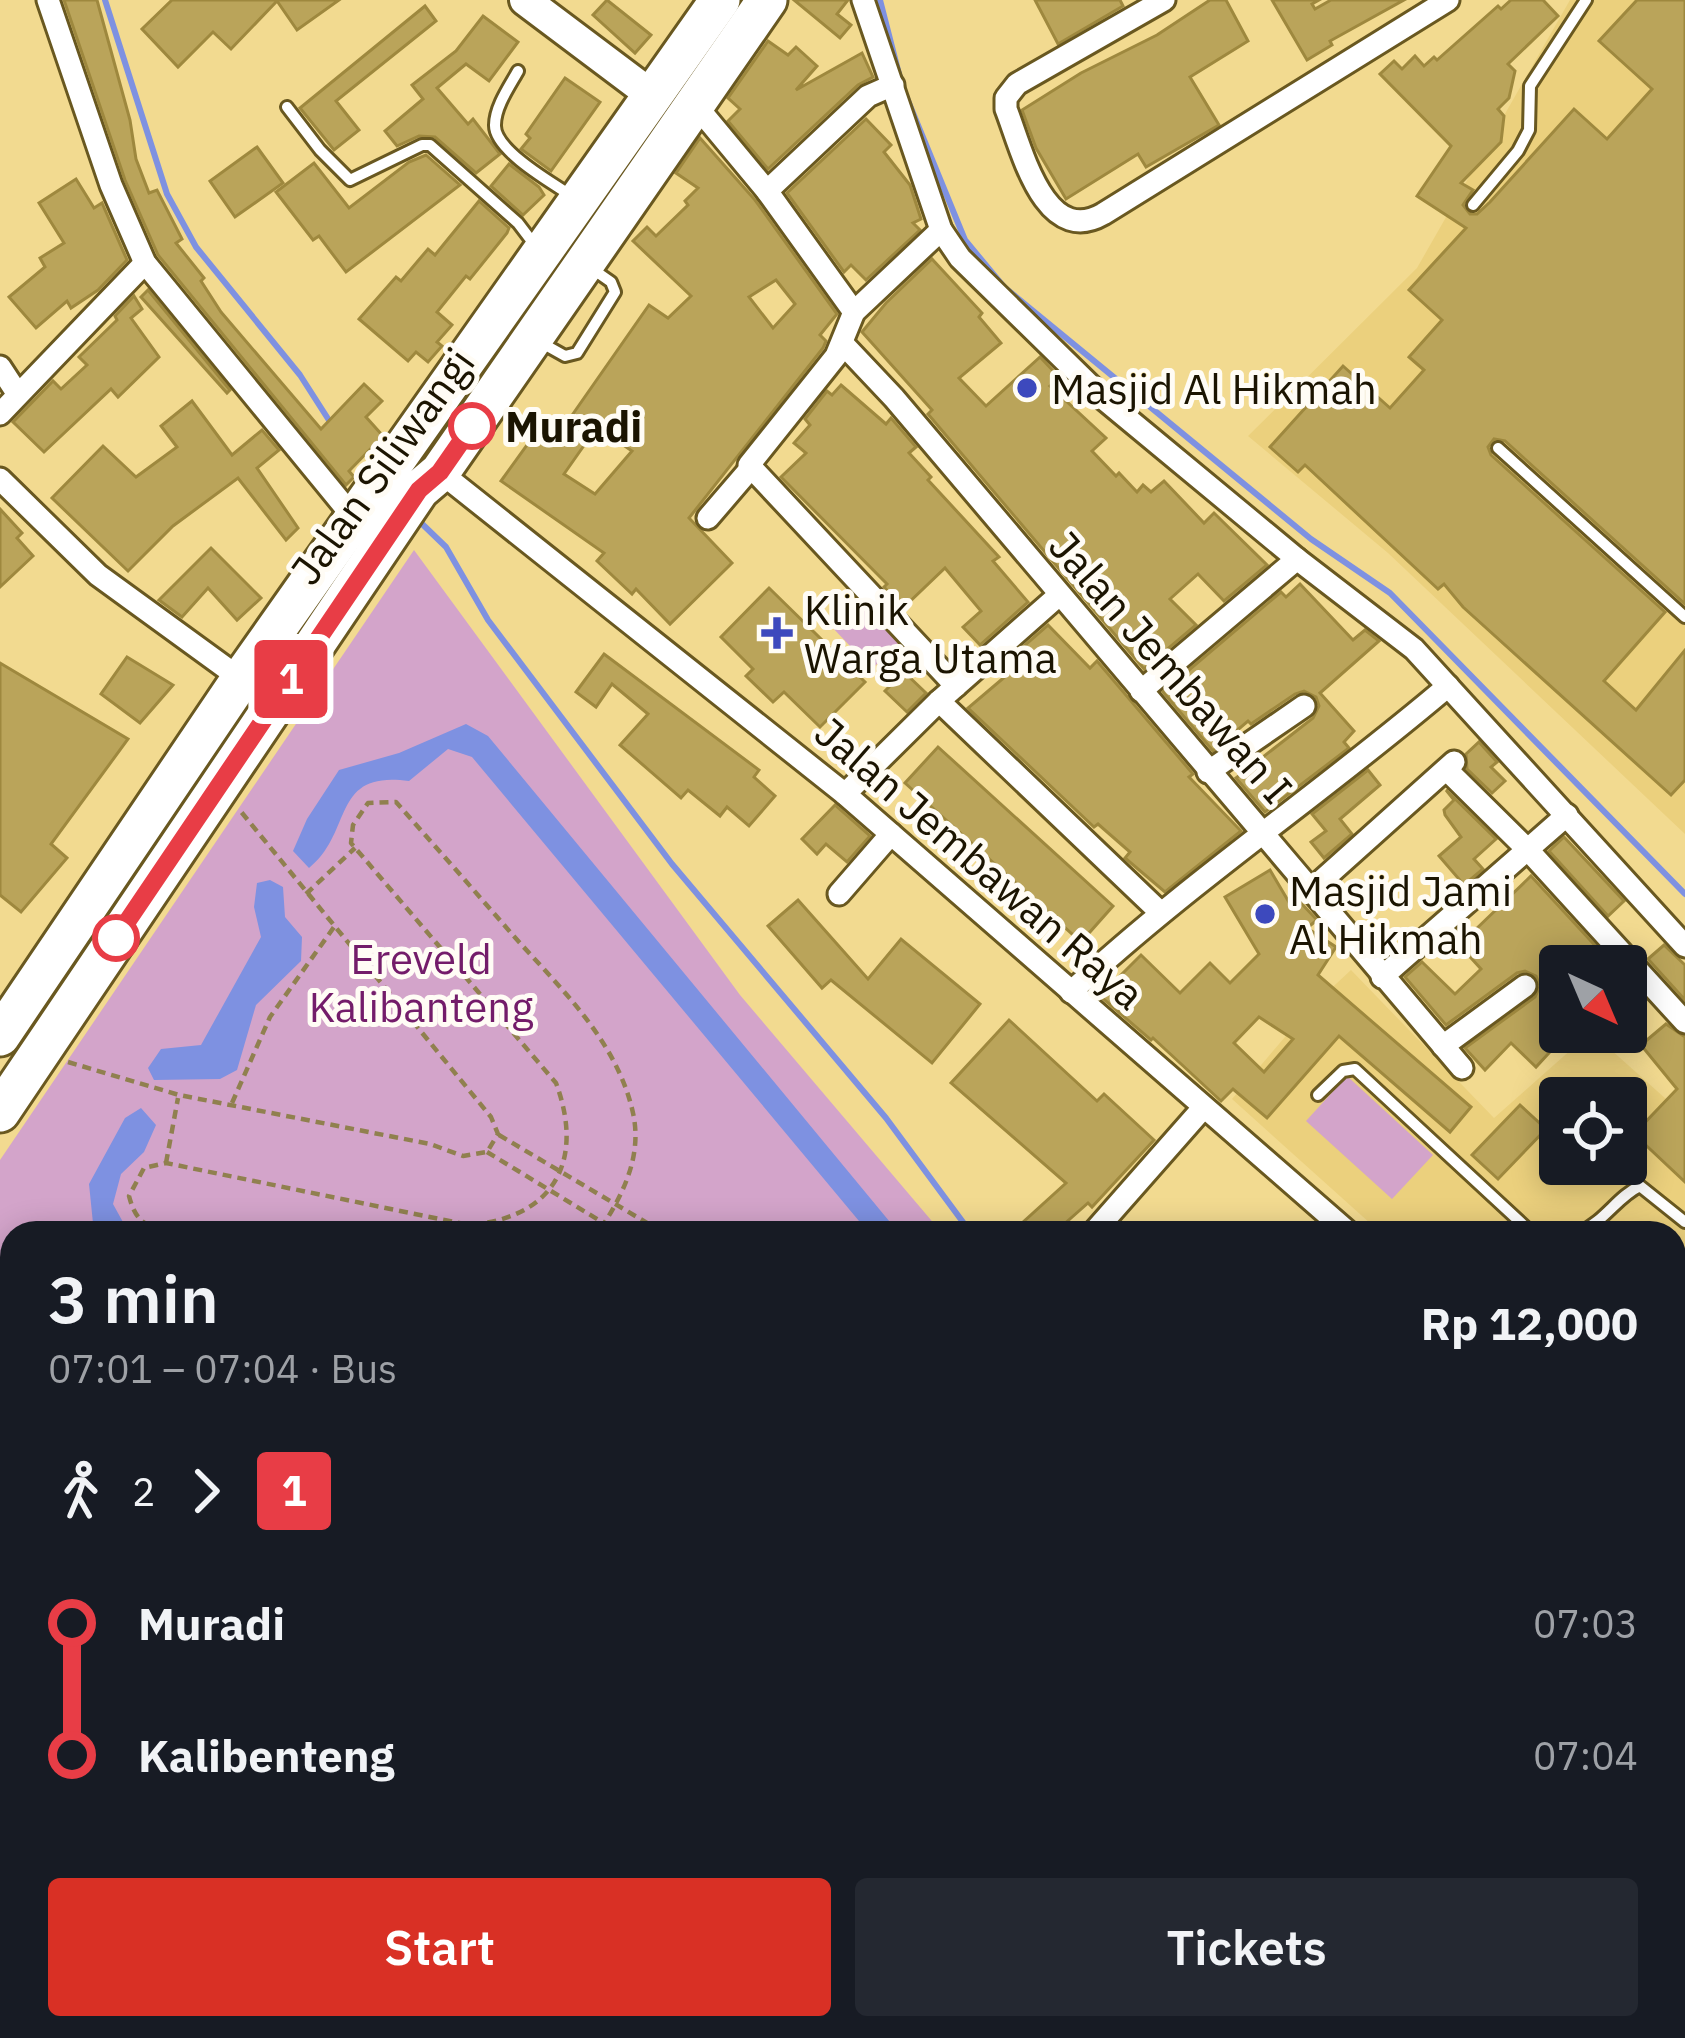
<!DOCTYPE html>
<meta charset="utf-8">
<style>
body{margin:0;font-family:"IBM Plex Sans",sans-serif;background:#242831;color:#f1f3f6;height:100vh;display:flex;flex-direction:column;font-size:45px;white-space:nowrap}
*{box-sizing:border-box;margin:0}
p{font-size:39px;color:#9ea1a6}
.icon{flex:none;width:66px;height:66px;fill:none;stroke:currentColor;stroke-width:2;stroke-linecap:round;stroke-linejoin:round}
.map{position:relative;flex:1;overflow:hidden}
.sheet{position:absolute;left:0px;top:1221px;width:1686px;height:819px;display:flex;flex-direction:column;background:#171b24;border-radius:36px 36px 0 0;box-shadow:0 6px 30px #0003}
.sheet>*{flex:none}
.badge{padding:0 24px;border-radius:9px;font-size:42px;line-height:78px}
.needle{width:78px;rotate:136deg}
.tools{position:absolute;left:1539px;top:945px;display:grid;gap:24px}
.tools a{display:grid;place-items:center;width:108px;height:108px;border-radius:12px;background:#171b24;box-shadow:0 6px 30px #0003;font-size:60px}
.map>.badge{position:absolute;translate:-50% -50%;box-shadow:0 0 0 6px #fff}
.legs{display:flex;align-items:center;gap:18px;height:132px;padding:0 48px;font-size:39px}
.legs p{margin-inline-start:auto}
.overview{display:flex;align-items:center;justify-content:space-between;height:204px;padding:0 48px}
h1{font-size:66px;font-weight:600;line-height:90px}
.cta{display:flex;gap:24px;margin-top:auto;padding:24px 48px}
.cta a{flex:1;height:138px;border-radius:12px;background:#d93025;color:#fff;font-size:48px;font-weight:600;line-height:138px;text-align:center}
.cta a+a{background:#242831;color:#f1f3f6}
ul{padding:0 48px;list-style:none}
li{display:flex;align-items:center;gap:42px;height:132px;font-size:45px}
li i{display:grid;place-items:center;width:18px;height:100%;margin:0 15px;background:currentColor}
li i::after{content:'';width:30px;height:30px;margin:-15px;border:9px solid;border-radius:50%;background:#171b24}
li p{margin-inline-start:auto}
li:first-child i{background:linear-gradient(#0000 50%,currentColor 0)}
li:last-child i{background:linear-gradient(currentColor 50%,#0000 0)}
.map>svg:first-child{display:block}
.built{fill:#ebd07d;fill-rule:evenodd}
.green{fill:#d3a4ca}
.water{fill:#7e91e1}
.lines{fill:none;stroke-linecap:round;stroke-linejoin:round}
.stream{stroke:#7e91e1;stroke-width:6}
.building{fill:#baa45a;stroke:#9e883e;stroke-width:3;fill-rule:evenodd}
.lane-casing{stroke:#695820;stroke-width:16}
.street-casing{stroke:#695820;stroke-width:27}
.secondary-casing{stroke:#695820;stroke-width:36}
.highway-casing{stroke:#695820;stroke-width:45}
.path{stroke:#90804f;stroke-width:4.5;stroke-dasharray:9 6;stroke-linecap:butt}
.lane{stroke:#fff;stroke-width:10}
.street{stroke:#fff;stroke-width:21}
.secondary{stroke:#fff;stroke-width:30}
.highway{stroke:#fff;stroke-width:39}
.line-1-casing{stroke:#fff;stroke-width:27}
.line-1{stroke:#e83d46;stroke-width:18}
.poi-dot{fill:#3d49bd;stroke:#fffcf5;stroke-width:4.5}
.stop-1-dot{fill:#fff;stroke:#e83d46;stroke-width:6}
.labels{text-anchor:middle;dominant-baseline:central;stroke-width:10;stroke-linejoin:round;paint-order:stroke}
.poi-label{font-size:42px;fill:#1b1401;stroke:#fffcf5;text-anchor:start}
.stop-label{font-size:42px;font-weight:bold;fill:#1b1401;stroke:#fffcf5;text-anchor:start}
.street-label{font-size:42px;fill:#1b1401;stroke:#fffcf5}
.park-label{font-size:42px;fill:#731c6a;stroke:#fffcf5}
</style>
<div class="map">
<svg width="1685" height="2038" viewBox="0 0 1685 2038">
<rect width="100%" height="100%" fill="#f2da90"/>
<g class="built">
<path d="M1570,0H1685V834L1388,553L1248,436L1417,268Z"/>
<path d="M1351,970L1494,1118L1591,1032L1685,1116V1507L1674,1497V1233H1381L1232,1099L1309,1009ZM1560,1098H1626V1164H1560Z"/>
</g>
<g class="green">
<path d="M414,550L740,995L942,1233H12V1365L0,1363V1160Z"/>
<path d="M858,598L900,641L872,669L830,625Z"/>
<path d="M1347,1076L1433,1155L1392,1199L1306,1121Z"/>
</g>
<g class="water">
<path d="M466,724L488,736L899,1233H869L472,757L448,749L409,781C330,770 354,832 309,868L293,851L307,819L339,770L399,753Z"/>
<path d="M270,880L283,887L285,917L302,937L301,961L256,1005L237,1070L220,1079L154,1080L148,1068L161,1049L201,1045L261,937L254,907L257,883Z"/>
<path d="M141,1108L156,1125L144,1152L121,1174L113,1204L129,1233H94L89,1184L125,1118Z"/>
</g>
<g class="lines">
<g class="stream">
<path d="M105,0L167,194L196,247L300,375L332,425"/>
<path d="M880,0L900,78"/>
<path d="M906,96L965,240L1004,287L1311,539L1390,593L1685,894"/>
<path d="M417,519L446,547L488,620L672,864L886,1118L971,1233"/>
<path d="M1648,2028L1658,2038"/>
</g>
</g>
<g class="building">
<path d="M64,0H97L130,120L136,159L149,193L157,190L182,239L176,243L204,278L201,281L221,312L321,429L364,384L382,401L366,417L383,436L349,471L354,477L346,485L158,255L125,180Z"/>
<path d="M172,0H339L297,30L277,1L231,49L213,32L178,67L142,29Z"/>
<path d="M607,0L651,35L635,53L593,15Z"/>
<path d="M794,0H848L837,14L851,25L840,38Z"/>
<path d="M1035,0H1120L1123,6L1058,44Z"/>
<path d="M1210,0H1226L1248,41L1190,77L1219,125L1146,167L1138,154L1066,199L1036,148L1022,110L1081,73L1157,35Z"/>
<path d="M1272,0H1319L1312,4L1315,9L1331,0H1404L1330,41L1332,45L1307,60Z"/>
<path d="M1511,0H1543L1558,16L1508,64L1515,71L1509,98L1498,109L1504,116L1501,142L1461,183L1473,190L1463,205L1470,214H1477L1490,202L1574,109L1607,139L1652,89L1599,41L1637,0H1685V604L1505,441L1494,439L1488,447L1491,455L1665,612L1604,681L1636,710L1685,650V780L1671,795L1463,607L1444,584L1438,589L1305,465L1298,472L1270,447L1343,366L1390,408L1424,370L1409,357L1442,320L1409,290L1466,228L1417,196L1451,146L1380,74L1394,61L1402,69L1415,56L1424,66L1434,57L1437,60L1498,6L1501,9Z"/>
<path d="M425,6L436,21L336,101L359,130L334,150L300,108Z"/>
<path d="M483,16L518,42L489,81L466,64L437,88L468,124L473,119L500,154L476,173L435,137L419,136L397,146L385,131L423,99L412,85L456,51Z"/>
<path d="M768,41L788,55L796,47L817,66L796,90L862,53L873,77L858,85L768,169L728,121L740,109L728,98Z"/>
<path d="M565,78L600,102L551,171L521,149L530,138L526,134Z"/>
<path d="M866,119L891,145L884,152L910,185L921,219L913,223L920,230L866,280L851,265L844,272L787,193Z"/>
<path d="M700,138L755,200L837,314L820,335L826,341L823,348L689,518L732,563L670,624L636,589L632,594L597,561L604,553L501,481L545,420L561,431L649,305L668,318L691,296L633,241L647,227L656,236L688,205L685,201L698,188L676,173ZM776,280L795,304L773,328L749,297ZM597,427L632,451L595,494L564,474Z"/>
<path d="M257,147L283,183L235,217L210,181Z"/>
<path d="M426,155L460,185L346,272L319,236L313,240L276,192L314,163L349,208L409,162Z"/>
<path d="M509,164L539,187L544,195L523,215L491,186Z"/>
<path d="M76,179L94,208L102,203L127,260L98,290L71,308L67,301L36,328L9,297L45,267L40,258L64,243L39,203Z"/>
<path d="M479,201L509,228L507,233L470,279L466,276L437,312L452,325L437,342L442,346L428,362L416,352L408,361L359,319L396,277L401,281L428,249L435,255Z"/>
<path d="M932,259L982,313L979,317L1001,343L959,378L986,406L1040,357L1060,378L1050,386L1106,438L1092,451L1116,476L1119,473L1137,492L1143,485L1151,492L1164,481L1204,523L1214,513L1267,565L1224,601L1198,574L1170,599L1196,625L1144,669L928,414L932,410L862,332L886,303Z"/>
<path d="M148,290L230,390L227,393L141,297Z"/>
<path d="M134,296L142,309L131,318L159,357L118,397L111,389L44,452L13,422L53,381L61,389L87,365L79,357L117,320L115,316Z"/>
<path d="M841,385L886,424L891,418L916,447L909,453L931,477L928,480L999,557L993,561L1028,602L980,645L963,627L981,611L945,568L903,608L884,587L887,584L781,477L806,453L794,443L810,425L805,419L827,391L832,395Z"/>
<path d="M192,401L232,455L262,430L279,450L257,468L298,528L286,540L238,478L173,526L128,571L52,498L103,446L136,477L177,447L161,426Z"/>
<path d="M0,509L22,533L17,538L33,556L0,587Z"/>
<path d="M211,548L261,598L237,620L208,588L182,617L159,600Z"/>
<path d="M1300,584L1353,640L1365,630L1379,641L1320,693L1354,731L1344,742L1349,748L1265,812L1236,778L1313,718L1319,706L1316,697L1304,691L1295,694L1251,724L1248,721L1213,751L1163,692L1281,592L1286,597Z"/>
<path d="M769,588L865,682L820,727L784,692L773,702L746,676L753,669L721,637Z"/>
<path d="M1048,625L1090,668L1097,661L1193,774L1189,777L1241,831L1165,892L1125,858L1130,852L1098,824L1094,827L968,708L1007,675L1000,667Z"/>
<path d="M604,654L759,770L754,777L775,796L749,826L727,807L720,816L688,790L681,798L620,745L648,714L612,684L596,707L576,692Z"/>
<path d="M127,657L173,685L140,723L101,694Z"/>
<path d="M0,663L128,739L51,844L67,858L21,912L0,895Z"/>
<path d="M904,672L926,693L907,712L885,691Z"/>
<path d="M1479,742L1497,762L1491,767L1505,781L1492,793L1467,769L1466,754Z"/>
<path d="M938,747L1113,906L1081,942L905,783Z"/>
<path d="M1368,770L1380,785L1340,819L1352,834L1324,858L1311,842L1326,831L1312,814Z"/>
<path d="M1446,790L1496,839L1474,859L1483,869L1464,885L1439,856L1461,837L1445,815L1444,810L1454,800Z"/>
<path d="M835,805L870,836L847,862L826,844L817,854L802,839Z"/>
<path d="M1564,837L1624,901L1608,916L1549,851Z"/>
<path d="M1270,870L1293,909L1301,903L1317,920L1307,928L1336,947L1318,975L1471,1107L1450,1132L1339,1036L1267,1118L1233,1089L1221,1101L1153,1038L1151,1040L1100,996L1141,955L1180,993L1210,963L1230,983L1259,954L1225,897ZM1259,1017L1293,1039L1264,1072L1234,1043Z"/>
<path d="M1531,876L1614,966H1560V1041L1536,1067L1511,1043L1485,1070L1465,1048L1535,997L1540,986L1536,976L1525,971L1517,973L1446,1025L1405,977L1422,962L1455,994L1481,969L1451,936L1465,924L1473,932Z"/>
<path d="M798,900L868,979L901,939L980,1004L932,1063L831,980L822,988L768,926Z"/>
<path d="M1664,945L1685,965V1000L1648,959Z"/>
<path d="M1009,1020L1097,1101L1104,1094L1154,1140L1092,1207L1088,1203L1054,1233H1011L1066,1183L951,1083Z"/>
<path d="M1666,1024L1685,1037V1182L1634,1134L1677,1089L1641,1045Z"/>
<path d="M1520,1105L1546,1129L1498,1179L1472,1155Z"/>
</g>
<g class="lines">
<g class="lane-casing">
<g id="lane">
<path d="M518,71C509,87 495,107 495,125C494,150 552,183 572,196"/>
<path d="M287,107L320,150L350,180L422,145H430L518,223L537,248"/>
<path d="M1473,205L1518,151L1529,130L1530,86L1586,0"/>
<path d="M540,342L565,356L577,353L615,292L611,282L591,268"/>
<path d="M1498,448L1685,617"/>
<path d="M1318,1095L1343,1071L1355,1069L1532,1233"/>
<path d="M1579,1233C1606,1220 1617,1197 1640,1186L1685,1222"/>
<path d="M1674,1403L1685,1414"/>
<path d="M1674,1488L1685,1498"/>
<path d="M951,2028L1020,2038"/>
<path d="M235,2038L236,2028"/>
<path d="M338,2038L339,2028"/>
<path d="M371,2038L373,2028"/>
<path d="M890,2038L892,2028"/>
<path d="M1246,2038L1247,2028"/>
</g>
</g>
<g class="street-casing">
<g id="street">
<path d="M48,0L111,185L145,263L354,518"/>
<path d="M863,0L941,230L960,258L1105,400L1297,559L1414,649L1685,946"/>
<path d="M1164,0L1017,84L1006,98V109C1021,147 1044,248 1103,214L1448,0"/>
<path d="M694,103L767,191L854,312"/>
<path d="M767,191L868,96L893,85"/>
<path d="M941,230L854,312L836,356L749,465L956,686"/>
<path d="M843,344L894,398L1462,1068"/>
<path d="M0,367L17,393"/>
<path d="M0,414L145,263"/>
<path d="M440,472L845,794L1349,1233"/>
<path d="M0,479L98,575L241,679"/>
<path d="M708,518L750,469"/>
<path d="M1141,691L1297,559"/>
<path d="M939,701L1161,913"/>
<path d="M1447,770L1529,851L1685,1022"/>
<path d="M1208,772L1304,706"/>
<path d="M845,794L939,701L1058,596"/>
<path d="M1310,891L1454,762"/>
<path d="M839,894L891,834"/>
<path d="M1382,977L1567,815"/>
<path d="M1071,992C1189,882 1325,791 1448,686"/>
<path d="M1443,1046L1525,986"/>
<path d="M1093,1233L1203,1108"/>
<path d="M1674,1519L1685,1528"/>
</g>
</g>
<g class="secondary-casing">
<path id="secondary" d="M525,0L654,97"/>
</g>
<g class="highway-casing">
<g id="highway">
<path d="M0,1036L241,679L720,0"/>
<path d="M0,1112L419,490L440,472L767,0"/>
</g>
</g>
<g class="path">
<path d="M306,894L355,848"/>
<path d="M68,1062L179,1095L430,1144L463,1156L487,1152L498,1134L491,1117L238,808"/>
<path d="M232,1103L270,1017L334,927"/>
<path d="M499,1135L664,1233"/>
<path d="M487,1152L620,1233"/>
<path d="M166,1163L178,1098"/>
<path d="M179,1233C150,1227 137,1227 129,1196L144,1168L166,1163L469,1225C554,1218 585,1161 556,1083L351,843L353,825L368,803L396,802C434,845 473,889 511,933C559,987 617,1040 633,1113C643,1158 621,1198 598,1233"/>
</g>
<use href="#lane" class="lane"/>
<use href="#street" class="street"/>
<use href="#secondary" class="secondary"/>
<use href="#highway" class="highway"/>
</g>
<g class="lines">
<g class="line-1-casing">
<path id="line-1" d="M116,938L419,490L440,472L472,426"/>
</g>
<use href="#line-1" class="line-1"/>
</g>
<g class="poi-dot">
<circle cx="1027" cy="388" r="12"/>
<path d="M771 615h12v12h12v12h-12v12h-12v-12h-12v-12h12z"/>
<circle cx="1265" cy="914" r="12"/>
</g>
<g class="stop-1-dot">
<circle cx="472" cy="426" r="21"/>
<circle cx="116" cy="938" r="21"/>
</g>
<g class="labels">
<g class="poi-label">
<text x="1051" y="388">Masjid Al Hikmah</text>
<text x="804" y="609">Klinik<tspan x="804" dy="48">Warga Utama</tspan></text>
<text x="1289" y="890">Masjid Jami<tspan x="1289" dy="48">Al Hikmah</tspan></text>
</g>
<g class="stop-label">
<text x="505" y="426">Muradi</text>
</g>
<g class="street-label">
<text transform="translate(382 466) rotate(-54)">Jalan Siliwangi</text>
<text transform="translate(1171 667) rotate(49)">Jalan Jembawan I</text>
<text transform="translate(980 863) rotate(41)">Jalan Jembawan Raya</text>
</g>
<g class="park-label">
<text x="421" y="958">Ereveld<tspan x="421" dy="48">Kalibanteng</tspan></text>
</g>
</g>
</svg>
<div class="tools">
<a><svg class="needle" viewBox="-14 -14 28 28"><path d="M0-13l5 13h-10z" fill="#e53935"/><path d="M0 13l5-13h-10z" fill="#9ea1a6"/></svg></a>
<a><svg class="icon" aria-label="locate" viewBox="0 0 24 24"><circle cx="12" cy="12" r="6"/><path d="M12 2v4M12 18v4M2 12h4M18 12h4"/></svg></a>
</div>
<b class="badge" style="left:291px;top:679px;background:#e83d46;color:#fff">1</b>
<section class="sheet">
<div class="overview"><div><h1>3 min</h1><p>07:01 – 07:04 · Bus</p></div><b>Rp 12,000</b></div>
<div class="legs"><svg class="icon" aria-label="walk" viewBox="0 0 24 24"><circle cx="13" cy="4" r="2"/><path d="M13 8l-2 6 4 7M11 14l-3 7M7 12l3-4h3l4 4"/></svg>2<svg class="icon" aria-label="forward" viewBox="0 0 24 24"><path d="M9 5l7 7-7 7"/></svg><b class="badge" style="background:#e83d46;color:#fff">1</b></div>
<ul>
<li><i style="color:#e83d46"></i><b>Muradi</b><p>07:03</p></li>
<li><i style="color:#e83d46"></i><b>Kalibenteng</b><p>07:04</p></li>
</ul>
<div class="cta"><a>Start</a><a>Tickets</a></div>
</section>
</div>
